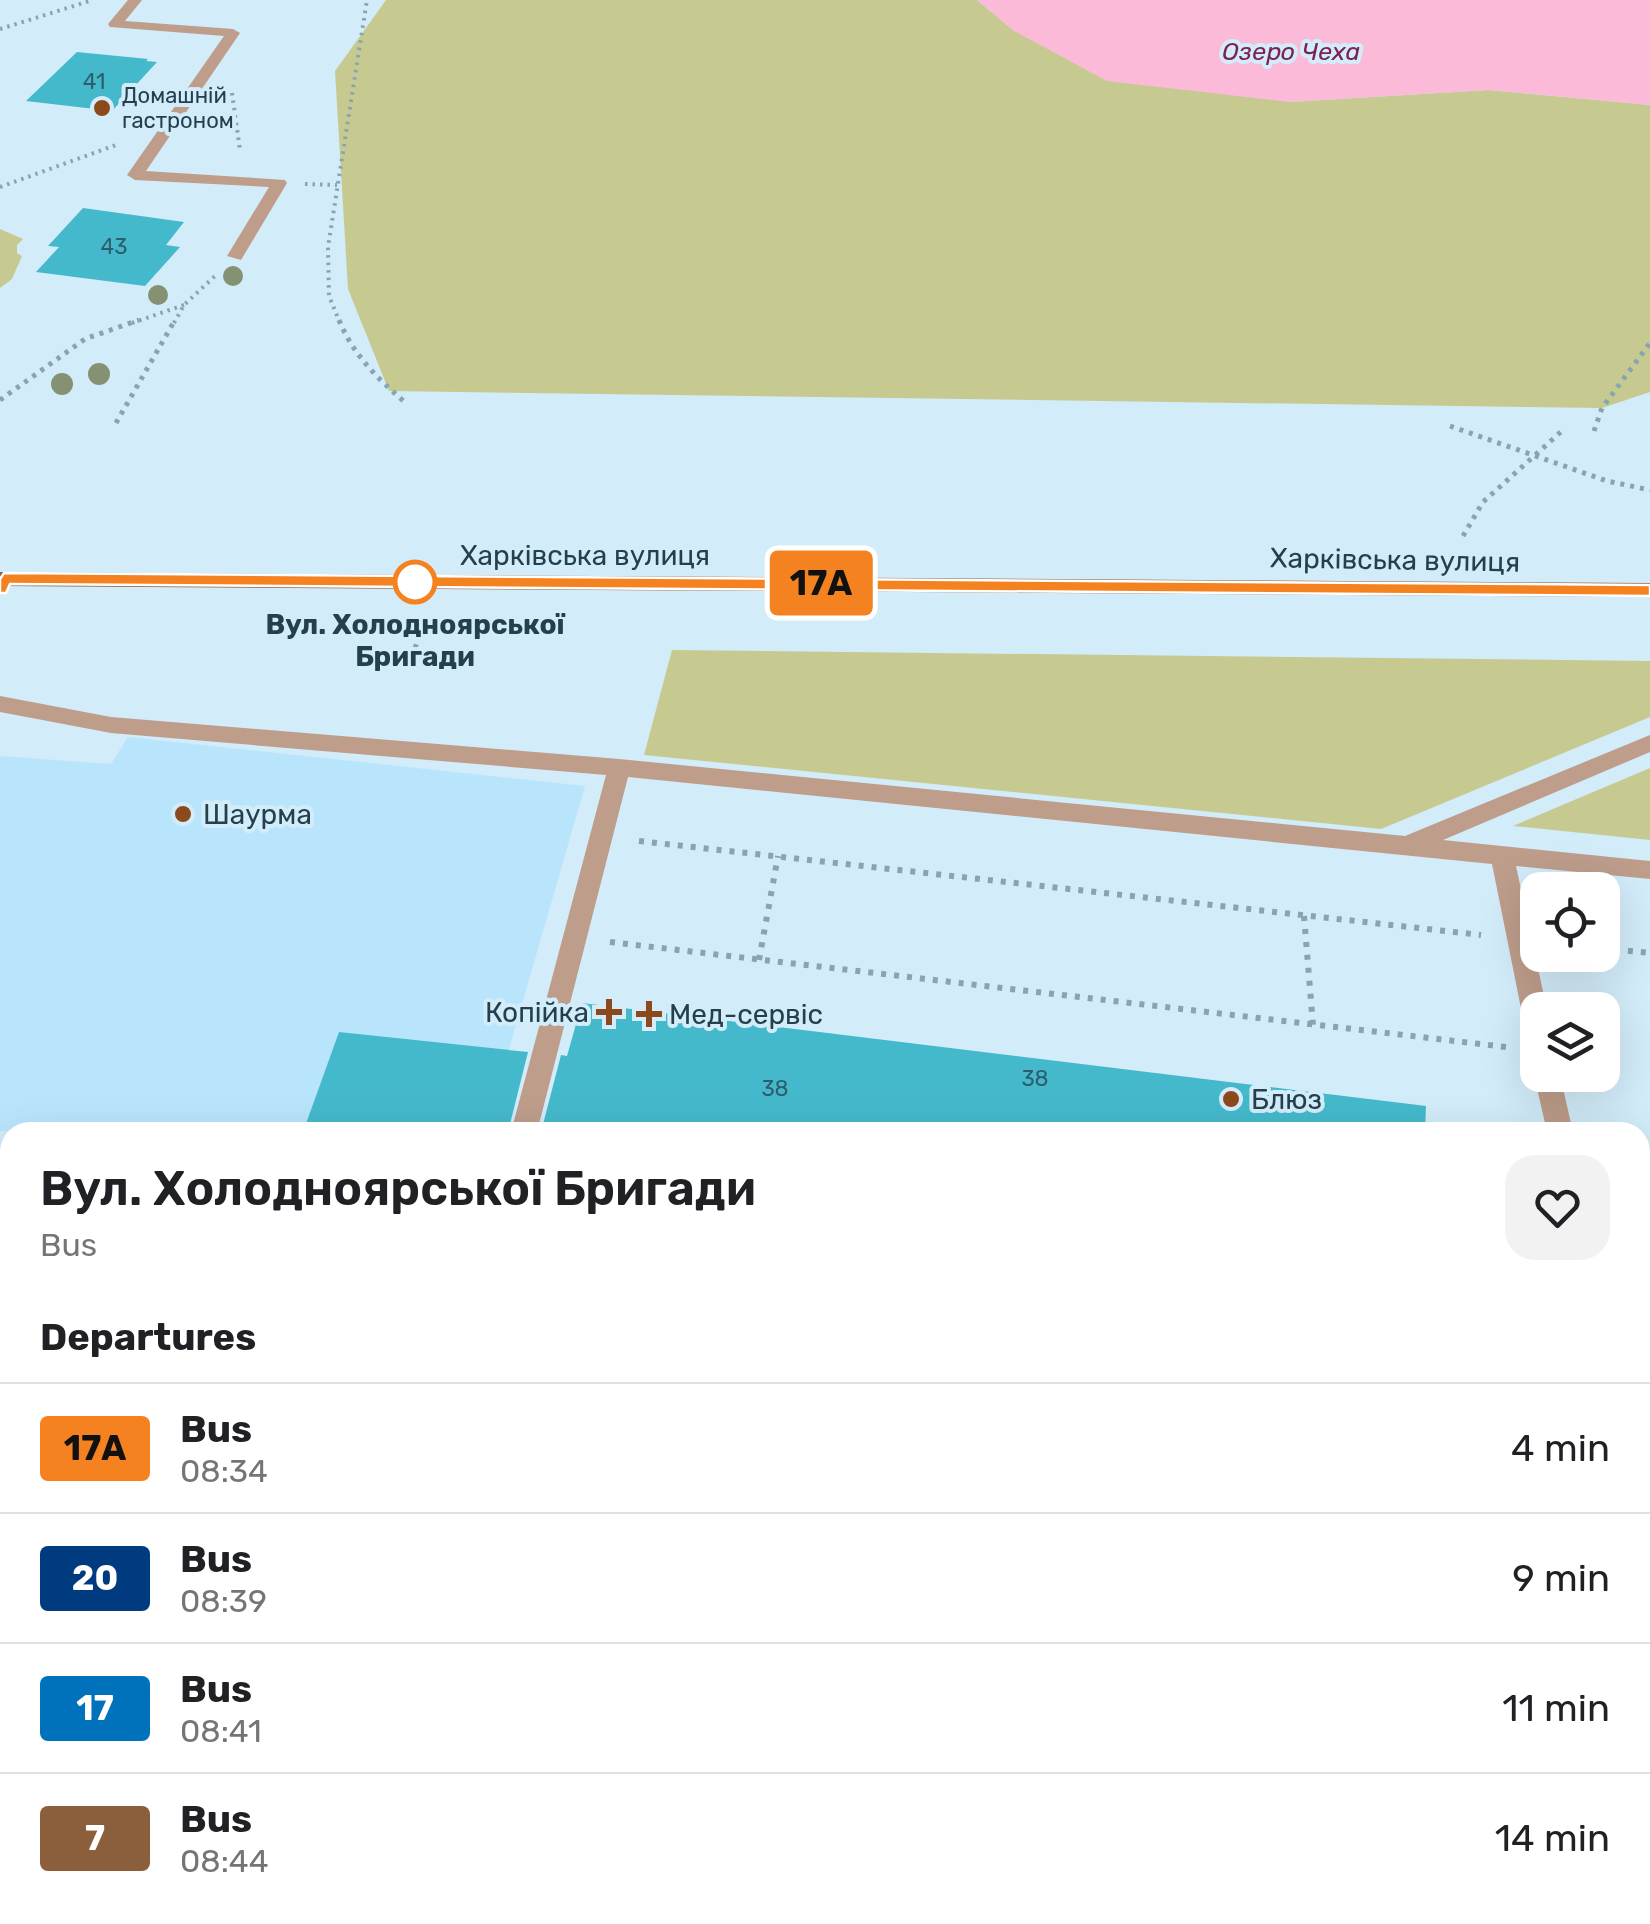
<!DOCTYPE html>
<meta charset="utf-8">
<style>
body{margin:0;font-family:Rubik,sans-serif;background:#f2f2f2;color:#202124;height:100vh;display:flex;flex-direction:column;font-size:38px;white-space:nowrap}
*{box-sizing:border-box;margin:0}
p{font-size:32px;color:#757577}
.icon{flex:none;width:55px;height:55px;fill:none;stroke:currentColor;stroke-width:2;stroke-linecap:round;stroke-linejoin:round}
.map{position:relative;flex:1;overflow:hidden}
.drawer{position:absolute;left:0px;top:1122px;width:1650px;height:802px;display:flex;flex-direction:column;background:#fff;border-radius:30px 30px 0 0;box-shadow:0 10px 40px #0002}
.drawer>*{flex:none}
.badge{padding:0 20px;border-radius:8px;font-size:35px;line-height:65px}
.tools{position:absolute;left:1520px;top:872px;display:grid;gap:20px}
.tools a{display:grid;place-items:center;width:100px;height:100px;border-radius:20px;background:#fff;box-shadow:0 10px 40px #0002;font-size:50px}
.map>.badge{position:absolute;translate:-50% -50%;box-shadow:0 0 0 5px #fff}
h2{padding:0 40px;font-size:38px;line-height:90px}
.round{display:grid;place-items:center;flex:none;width:105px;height:105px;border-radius:30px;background:#f2f2f2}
.head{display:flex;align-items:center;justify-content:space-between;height:170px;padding:0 40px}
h1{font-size:48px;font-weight:600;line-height:75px}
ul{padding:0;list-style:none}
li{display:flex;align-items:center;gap:30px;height:130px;padding:0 40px;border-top:2px solid #e0e0e0}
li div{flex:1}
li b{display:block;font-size:38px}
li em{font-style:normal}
li .badge{min-width:110px;font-weight:700;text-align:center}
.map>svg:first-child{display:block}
.built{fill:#b9e5fc}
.green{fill:#c7ca90}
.water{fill:#fbbad7}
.building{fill:#45b9cc}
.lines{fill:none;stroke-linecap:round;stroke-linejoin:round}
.path-far2{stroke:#89a4b1;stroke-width:4;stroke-dasharray:2.5 5;stroke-linecap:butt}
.path-far1{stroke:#89a4b1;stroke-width:5;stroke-dasharray:4 6;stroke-linecap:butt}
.path{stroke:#89a4b1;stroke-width:6;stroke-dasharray:5 8;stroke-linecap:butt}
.service{fill:#be9d8b;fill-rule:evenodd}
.primary{fill:#975e3c;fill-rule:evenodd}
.tree{fill:#849172}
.line{fill:#f58220;stroke:#fff;stroke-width:2.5}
.poi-dot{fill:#8c491c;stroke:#d2ecf9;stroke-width:4}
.stop-dot{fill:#fff;stroke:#f58220;stroke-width:5}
.labels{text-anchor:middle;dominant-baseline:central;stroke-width:8;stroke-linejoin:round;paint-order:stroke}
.number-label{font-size:22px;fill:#2c5e6e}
.far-poi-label{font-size:22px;fill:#24404e;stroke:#d2ecf9;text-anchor:start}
.far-water-label{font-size:25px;font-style:italic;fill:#7d2154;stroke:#d2ecf9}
.street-label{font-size:28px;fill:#24404e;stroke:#d2ecf9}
.stop-label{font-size:28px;font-weight:bold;fill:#24404e;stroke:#d2ecf9}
.poi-label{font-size:28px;fill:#24404e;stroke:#d2ecf9;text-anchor:start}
</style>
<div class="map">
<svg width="1650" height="1924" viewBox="0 0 1650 1924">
<rect width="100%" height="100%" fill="#d2ecf9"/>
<path class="built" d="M128,737L585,786L485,1132L0,1131V756L111,764Z"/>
<g class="green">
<path d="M386,0H977L1014,31L1290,102L1488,90L1650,105V392L1602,408L389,391L348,289L335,71Z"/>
<path d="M0,229L23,239L17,245V253L22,256L12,279L0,288Z"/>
<path d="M672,650L1650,661V717L1381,829L644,755Z"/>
<path d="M1650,768V840L1513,826Z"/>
<path d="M0,1524L10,1525V1633L0,1658Z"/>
</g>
<path class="water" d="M977,0H1650V105L1488,90L1290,102L1107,81L1014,31Z"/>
<g class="building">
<path d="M77,52L148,59L146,61L157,62L112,111L26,101Z"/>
<path d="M83,208L184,222L166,245L180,247L145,286L36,272L59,247L48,246Z"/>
<path d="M582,1003L1426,1106L1425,1132H541L561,1055L567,1056Z"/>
<path d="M339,1032L528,1052L508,1132H303Z"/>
</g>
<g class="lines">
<g class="path-far2">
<path d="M0,29L93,0"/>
<path d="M232,93L240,150"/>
<path d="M305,184L337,185"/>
<path d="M0,187L116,145"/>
<path d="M132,323L184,305"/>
<path d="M174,323L184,305L216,275"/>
<path d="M340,323L329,296L328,247L367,0"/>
</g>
<g class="path-far1">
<path d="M339,320C353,355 379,380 407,404"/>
<path d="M0,400L85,339L139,320"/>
<path d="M116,423L175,320"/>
<path d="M1450,426L1607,481L1650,490"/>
<path d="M1594,431L1602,408L1650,343"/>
<path d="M1463,536L1483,502L1563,430"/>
<path d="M415,648L428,612"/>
</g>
<g class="path">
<path d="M639,841L1481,935"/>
<path d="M1304,916L1313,1025"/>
<path d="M610,942L1506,1047"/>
<path d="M1602,948L1650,953"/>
<path d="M759,960L778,856"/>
<path d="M0,1158L10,1159"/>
</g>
<g class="service">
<path d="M128,0H142L125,21L233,29L240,33L146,171L285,180L287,183L241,260L227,256L269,187L135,180L127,175L224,36L110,27L108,24Z"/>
<path d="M0,696L111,717L619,759L1405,836L1650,735V752L1443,840L1650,861V879L1516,866L1547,1010H1538V1039L1529,1036L1525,1028L1492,864L628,777L537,1132H511L606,775L111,733L0,712Z"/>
<path d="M1538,1067V1075H1560L1573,1132H1547L1534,1075Z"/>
<path d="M10,1228V1274L0,1278V1232Z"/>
<path d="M1640,1597L1650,1601V1704L1640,1700Z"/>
<path d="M10,1805V1863L0,1867V1810Z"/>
<path d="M545,1915H581L580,1924H544Z"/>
<rect x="1249" y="1915" width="36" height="9"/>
</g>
<path class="primary" d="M0,572L1650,583V597L0,586Z"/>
</g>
<g class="tree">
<circle cx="233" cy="276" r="10"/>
<circle cx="158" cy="295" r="10"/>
<circle cx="99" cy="374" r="11"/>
<circle cx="62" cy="384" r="11"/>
</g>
<path class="line" d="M4,573L1650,585V596L10,584L6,593H0V579Z"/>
<g class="poi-dot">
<circle cx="102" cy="108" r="10"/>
<circle cx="183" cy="814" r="10"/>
<path d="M604 997h10v10h10v10h-10v10h-10v-10h-10v-10h10z"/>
<path d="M644 999h10v10h10v10h-10v10h-10v-10h-10v-10h10z"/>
<circle cx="1231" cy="1099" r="10"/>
</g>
<circle class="stop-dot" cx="415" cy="582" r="20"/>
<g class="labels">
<g class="number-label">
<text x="94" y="81">41</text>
<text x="114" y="246">43</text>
<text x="1035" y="1078">38</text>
<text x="775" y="1088">38</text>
</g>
<g class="far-poi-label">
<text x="122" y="95">Домашній<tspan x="122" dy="25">гастроном</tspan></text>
</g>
<g class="far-water-label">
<text x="1291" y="51">Озеро Чеха</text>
</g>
<g class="street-label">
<text x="585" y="555">Харківська вулиця</text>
<text transform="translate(1395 560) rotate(1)">Харківська вулиця</text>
</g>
<g class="stop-label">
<text x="415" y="624">Вул. Холодноярської<tspan x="415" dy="32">Бригади</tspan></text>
</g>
<g class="poi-label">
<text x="203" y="814">Шаурма</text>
<text x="589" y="1012" text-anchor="end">Копійка</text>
<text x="669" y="1014">Мед-сервіс</text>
<text x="1251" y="1099">Блюз</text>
</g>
</g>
</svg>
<div class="tools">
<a><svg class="icon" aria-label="locate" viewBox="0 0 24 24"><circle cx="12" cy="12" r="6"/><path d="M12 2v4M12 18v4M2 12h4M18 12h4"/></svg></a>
<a><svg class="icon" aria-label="layers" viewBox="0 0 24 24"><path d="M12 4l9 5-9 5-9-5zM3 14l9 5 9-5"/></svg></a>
</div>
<b class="badge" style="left:821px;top:583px;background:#f58220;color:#111">17А</b>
<section class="drawer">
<div class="head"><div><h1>Вул. Холодноярської Бригади</h1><p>Bus</p></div><a class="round"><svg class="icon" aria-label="heart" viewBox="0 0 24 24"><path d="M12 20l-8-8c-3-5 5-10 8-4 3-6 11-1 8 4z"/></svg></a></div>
<h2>Departures</h2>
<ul>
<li><span class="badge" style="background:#f58220;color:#111">17А</span><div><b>Bus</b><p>08:34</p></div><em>4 min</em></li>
<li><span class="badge" style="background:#003b80;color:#fff">20</span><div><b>Bus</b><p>08:39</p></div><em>9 min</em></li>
<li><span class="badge" style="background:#0072bc;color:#fff">17</span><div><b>Bus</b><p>08:41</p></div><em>11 min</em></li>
<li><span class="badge" style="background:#8b5e3c;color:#fff">7</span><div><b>Bus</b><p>08:44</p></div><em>14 min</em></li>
</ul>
</section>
</div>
